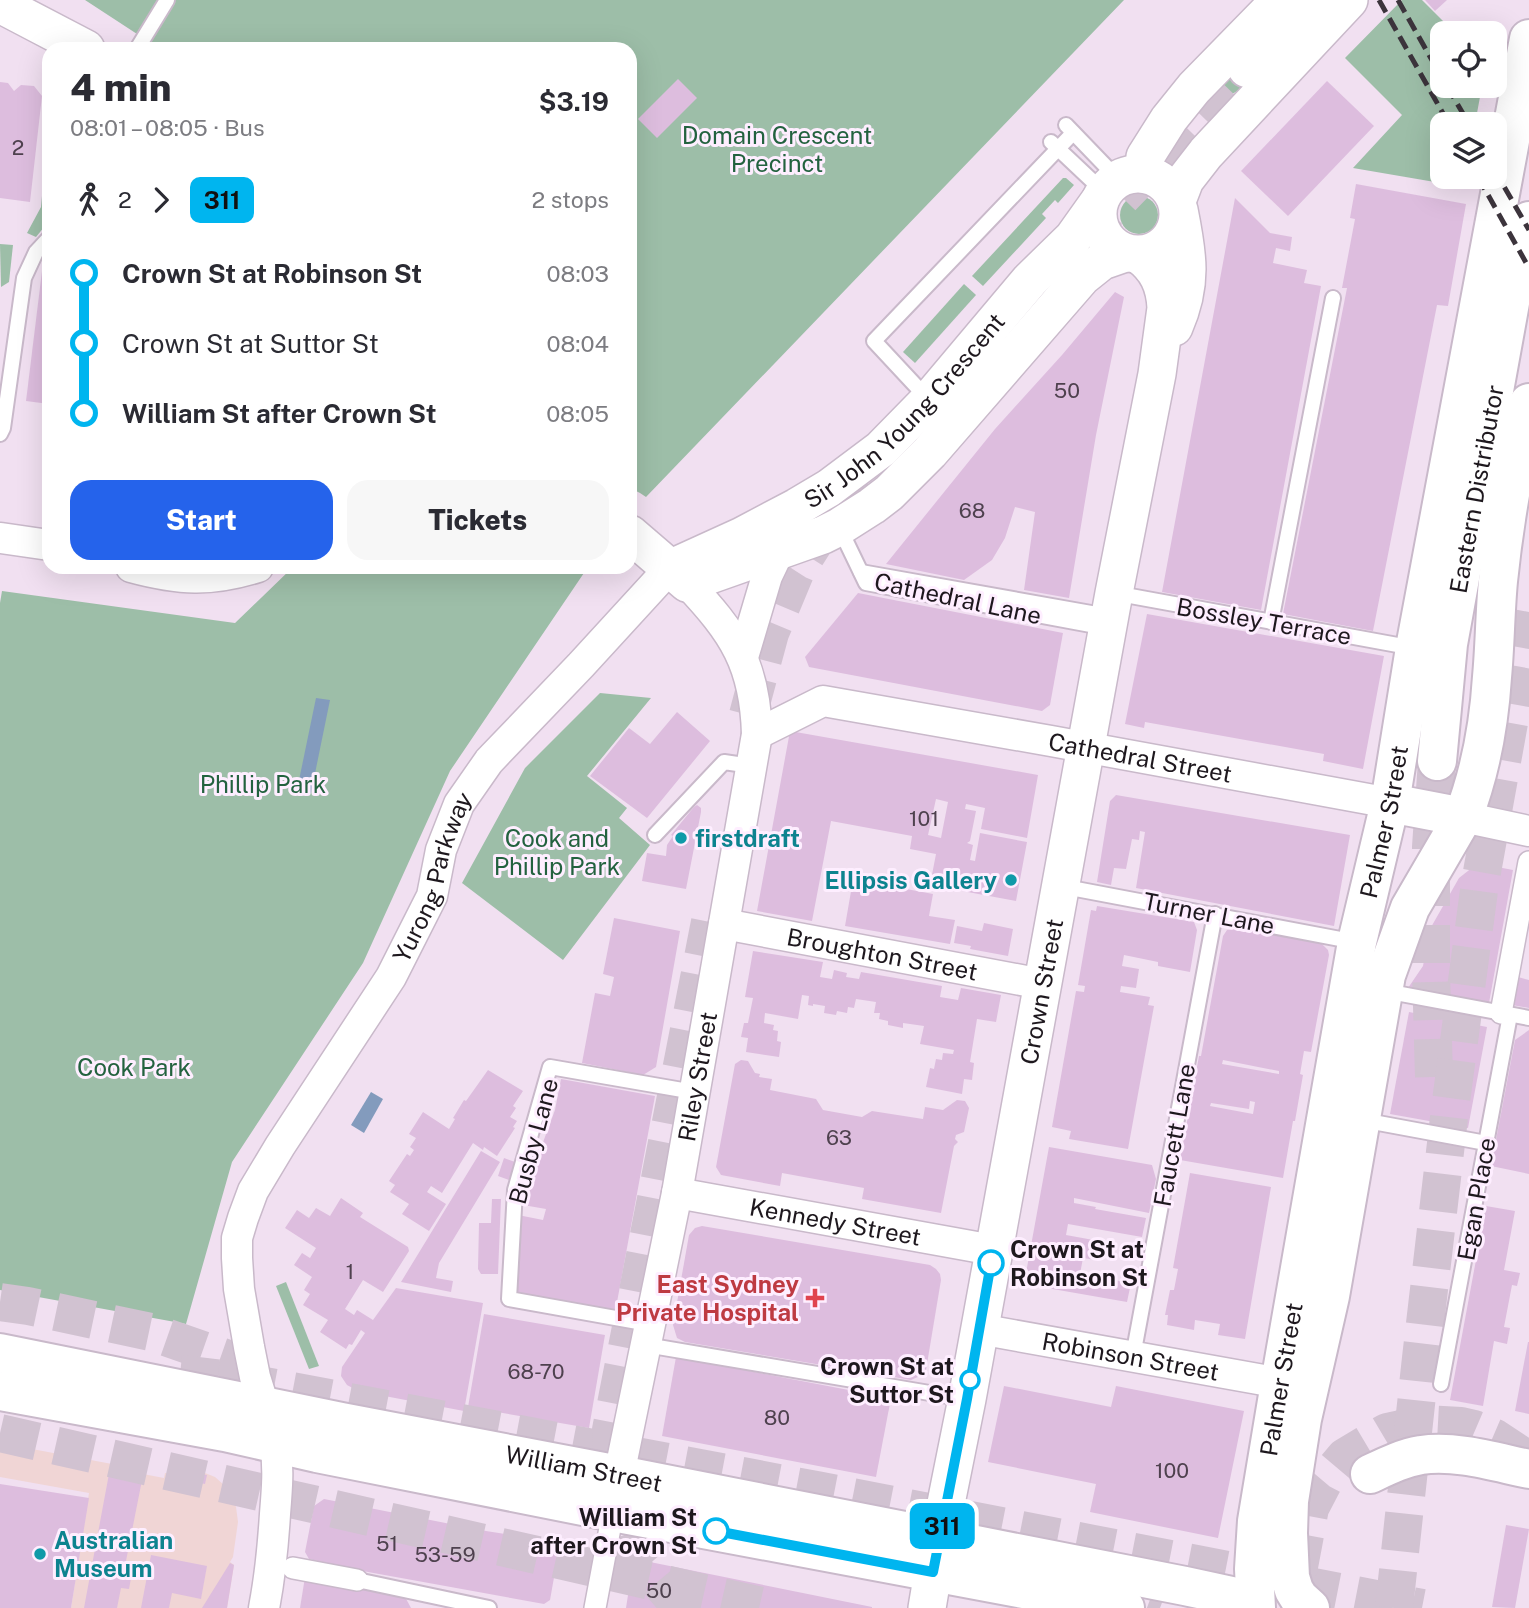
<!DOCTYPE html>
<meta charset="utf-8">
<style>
body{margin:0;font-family:"Public Sans",sans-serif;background:#f7f7f7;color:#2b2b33;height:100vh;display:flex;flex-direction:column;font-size:26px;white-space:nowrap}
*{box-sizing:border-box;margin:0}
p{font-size:23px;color:#7c7c81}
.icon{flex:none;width:38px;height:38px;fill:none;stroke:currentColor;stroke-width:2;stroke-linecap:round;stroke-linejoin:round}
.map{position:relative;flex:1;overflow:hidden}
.drawer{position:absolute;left:42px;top:42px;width:595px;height:532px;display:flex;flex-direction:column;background:#fff;border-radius:21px;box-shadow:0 7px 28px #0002}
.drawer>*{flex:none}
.badge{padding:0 14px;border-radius:10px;font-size:24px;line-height:46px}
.controls{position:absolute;left:1430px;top:21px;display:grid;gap:14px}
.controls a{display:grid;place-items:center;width:77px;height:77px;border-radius:14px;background:#fff;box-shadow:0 7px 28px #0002;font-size:35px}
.map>.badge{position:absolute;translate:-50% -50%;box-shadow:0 0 0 4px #fff}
.legs{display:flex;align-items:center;gap:10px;height:77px;padding:0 28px;font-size:23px}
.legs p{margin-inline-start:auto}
.head{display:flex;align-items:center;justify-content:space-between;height:119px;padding:0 28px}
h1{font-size:38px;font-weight:800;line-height:52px}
.primary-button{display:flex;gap:14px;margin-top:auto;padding:14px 28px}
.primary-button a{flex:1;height:80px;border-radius:21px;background:#2563eb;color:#fff;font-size:28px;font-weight:800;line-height:80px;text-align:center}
.primary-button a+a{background:#f7f7f7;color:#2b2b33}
ul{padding:0 28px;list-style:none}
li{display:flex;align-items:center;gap:24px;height:70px;font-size:26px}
li i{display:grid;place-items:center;width:10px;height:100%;margin:0 9px;background:currentColor}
li i::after{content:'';width:18px;height:18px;margin:-9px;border:5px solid;border-radius:50%;background:#fff}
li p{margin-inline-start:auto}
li:first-child i{background:linear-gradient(#0000 50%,currentColor 0)}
li:last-child i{background:linear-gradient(currentColor 50%,#0000 0)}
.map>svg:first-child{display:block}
.industrial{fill:#f0d5d5}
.green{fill:#9dbea8}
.water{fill:#839bbd}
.building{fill:#ddbdde;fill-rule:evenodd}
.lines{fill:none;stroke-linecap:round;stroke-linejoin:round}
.motorway-tunnel{stroke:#d1c2d1;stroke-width:38;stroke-dasharray:38 19;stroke-linecap:butt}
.service-casing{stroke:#c9b9ca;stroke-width:18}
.pedestrian-casing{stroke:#c9b9ca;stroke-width:24}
.minor-casing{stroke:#c9b9ca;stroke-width:33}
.tertiary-casing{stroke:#c9b9ca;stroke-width:40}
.secondary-casing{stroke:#c9b9ca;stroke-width:42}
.primary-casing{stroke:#c9b9ca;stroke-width:42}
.motorway-casing{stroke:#c9b9ca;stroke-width:42}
.service{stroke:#fff;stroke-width:14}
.pedestrian{stroke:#fff;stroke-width:21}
.minor{stroke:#fff;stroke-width:30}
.tertiary{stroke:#fff;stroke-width:37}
.secondary{stroke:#fff;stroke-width:38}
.primary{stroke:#fff;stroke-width:38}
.motorway{stroke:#fff;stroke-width:38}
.rail{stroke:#3c343c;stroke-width:5;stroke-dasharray:14 7;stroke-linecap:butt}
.line-1-casing{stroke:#fff;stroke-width:16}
.line-1{stroke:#00b5ef;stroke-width:10}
.culture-dot{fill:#0f9aa8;stroke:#feeeff;stroke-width:2.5}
.stop-1-dot{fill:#fff;stroke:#00b5ef;stroke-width:3.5}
.health-dot{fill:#e0444e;stroke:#feeeff;stroke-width:2.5}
.labels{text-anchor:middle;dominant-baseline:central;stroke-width:6;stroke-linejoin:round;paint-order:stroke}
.number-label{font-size:21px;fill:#4e414e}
.park-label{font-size:24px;fill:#23623f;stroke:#feeeff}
.street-label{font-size:24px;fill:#1e181e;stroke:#feeeff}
.culture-label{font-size:24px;font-weight:bold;fill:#0d838f;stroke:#feeeff;text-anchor:start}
.stop-label{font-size:24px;font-weight:bold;fill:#1e181e;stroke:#feeeff;text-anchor:end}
.health-label{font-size:24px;font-weight:bold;fill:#be3a42;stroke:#feeeff;text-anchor:end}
</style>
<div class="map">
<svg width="1529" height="1608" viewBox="0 0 1529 1608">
<rect width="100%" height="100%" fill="#f1e0f1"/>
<path class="industrial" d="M0,1443L144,1470L143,1474L164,1478L165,1473L184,1477L186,1469L205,1473L215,1477L225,1486L231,1495L236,1507L238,1522L233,1557L230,1562L234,1565L227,1608H71L89,1493L0,1477Z"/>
<g class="green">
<path d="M85,0H1124L646,497L640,493L630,488V49H160Z"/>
<path d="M1402,0H1422L1455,33H1442V86H1482L1475,124H1442V177H1466L1464,187L1353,168L1402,115L1345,58Z"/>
<path d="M1237,58L1244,87L1212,106L1200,93Z"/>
<path d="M49,118V221L36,237L27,233L41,207Z"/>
<path d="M1063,178H1066L1074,185L1058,203L1055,200L1042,214L1046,218L983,286L972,276Z"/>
<circle cx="1139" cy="215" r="19"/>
<path d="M0,244L13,245L9,282L1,287Z"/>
<path d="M964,284L976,295L915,363L903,352Z"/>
<path d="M293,567H588L450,771L363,963L232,1162L186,1324L0,1290V603L2,591L235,623Z"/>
<path d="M600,693L651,698L587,776L627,808L619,818L650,845L563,960L462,883L525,768Z"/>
<path d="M286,1282L319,1366L309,1369L276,1286Z"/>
</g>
<g class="water">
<path d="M316,698L330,700L311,793L297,790Z"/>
<path d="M371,1092L383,1099L364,1133L351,1125Z"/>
</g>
<g class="building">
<path d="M1425,0H1447L1435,11Z"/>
<path d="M678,79L697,98L657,138L638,119Z"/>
<path d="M1327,81L1374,126L1288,216L1241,171Z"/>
<path d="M0,82L8,83L14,91L21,85L34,86L42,96L30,202L0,198Z"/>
<path d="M1356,184L1466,204L1448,306L1437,305L1373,631L1283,614L1347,288H1342L1355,219L1350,218Z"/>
<path d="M1235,198L1270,233L1292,237L1290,251L1276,248L1273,263L1307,270L1304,283L1321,286L1261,610L1162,592Z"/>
<path d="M42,271H49V404L26,401Z"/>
<path d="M1115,292L1124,297L1096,435L1069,598L1024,590L1035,512L1015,507L1005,538L992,560L964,580L886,564L995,429L1062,355Z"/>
<path d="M858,593L1063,633L1050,705L1042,711L809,667L805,657Z"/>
<path d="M1147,614L1384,656L1363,769L1323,761L1324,754L1145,722L1144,728L1125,724Z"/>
<path d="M677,712L710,741L647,818L590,776L629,728L650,744Z"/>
<path d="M790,731L1038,775L1027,838L981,829L985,808L966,804L965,809L976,811L970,841L967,843L973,845L970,860L975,861L980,833L1027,842L1016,901L930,885L936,854L910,849L912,836L831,821L812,921L757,911ZM936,799L948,802L941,838L928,835Z"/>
<path d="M1116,795L1350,835L1334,926L1136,888L1145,832L1140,831L1139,840L1132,839L1126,869L1114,868L1111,885L1097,882L1110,801Z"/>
<path d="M697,805L701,808V812L686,889L642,881L647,853L666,856L667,845L673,836L671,835L694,807Z"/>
<path d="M1487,865L1513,870L1489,1003L1408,988L1423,966L1430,929L1459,878L1473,867Z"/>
<path d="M854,874L901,883V888L933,894L929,916L955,920L950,944L845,926Z"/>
<path d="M1097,906L1194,922L1197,930L1190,972L1158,966V962L1124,955L1122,966L1139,969L1136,988L1121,986L1120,992L1150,997L1148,1005L1154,1006L1128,1149L1069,1139L1071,1131L1052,1127L1076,991L1084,992L1085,986L1078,985L1091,910L1096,911Z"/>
<path d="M614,918L680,931L656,1067L643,1075L582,1063L595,993L610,996L614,977L603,974Z"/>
<path d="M984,923L1013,929L1008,956L970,949L971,946L954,943L957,926L982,931Z"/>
<path d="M1237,928L1322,944L1328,950L1329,955L1311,1052L1304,1051L1300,1074L1303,1075L1295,1121H1293L1283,1178L1180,1160L1199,1056H1201L1223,936L1227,930ZM1223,1060L1279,1071V1074L1222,1064ZM1250,1101L1255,1102L1253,1114L1210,1106L1211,1103L1249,1109Z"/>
<path d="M753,951L823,962L820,977L832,979L834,970L847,973L846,977L859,979L861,972L942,986L940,997L958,1000L961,988L1001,995L996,1022L977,1019L970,1062L974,1063L972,1080L964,1079L962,1094L926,1087L930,1068L934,1069L936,1059L942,1060L943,1053L953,1054L954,1050L920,1044L924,1026L903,1023V1028L888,1025V1021L879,1019L880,1013H874L876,1002L856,999L854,1008L848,1007L847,1013L837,1011L836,1015L824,1013L825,1006L813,1004V1006L808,1005L809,996L802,995L798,1019L765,1013L764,1023L774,1025L773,1030L778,1031L777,1041L781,1042L779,1057L746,1052L748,1038L741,1037L744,1023H748L753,998L745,997Z"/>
<path d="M1518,977L1529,980V1008L1512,1005Z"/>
<path d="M1409,1012L1487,1027L1468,1128L1390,1114Z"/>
<path d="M1529,1030V1174L1491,1166L1515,1040Z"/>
<path d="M741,1060L748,1061L755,1073L760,1074L759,1077L772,1079L770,1090L816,1099L823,1110L862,1117L872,1111L923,1119L925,1107L943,1110L957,1100L965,1101L969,1108L964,1132L956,1135L955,1139L958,1142L954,1146L941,1213L862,1199L864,1188L782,1173L780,1186L721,1175L716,1167L735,1064Z"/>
<path d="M488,1070L523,1091L513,1106L516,1108L510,1117L517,1121L513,1127L515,1128L497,1156L484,1147L483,1150L473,1143L442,1193L431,1186L427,1192L446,1204L429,1231L402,1214L409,1204L390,1192L395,1185L389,1181L407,1154L410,1156L414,1150L410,1147L416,1138L409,1134L423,1112L449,1129L455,1119L453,1118L464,1100L466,1101Z"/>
<path d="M561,1079L655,1096L615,1313L518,1294V1215L543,1220L546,1209L523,1205L526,1188L555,1110Z"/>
<path d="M1049,1147L1152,1165L1156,1179L1149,1213L1074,1198V1203L1096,1207L1095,1209L1146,1218L1142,1237L1068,1224L1066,1235L1099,1241L1096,1260L1083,1258L1080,1274L1131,1283L1127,1302L1024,1284Z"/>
<path d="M481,1151L500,1162L439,1263L436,1278L453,1281L451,1292L401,1282Z"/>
<path d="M504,1158L515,1162L509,1180L498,1176Z"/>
<path d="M1190,1173L1271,1187L1245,1339L1218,1335L1220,1324L1195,1320L1194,1330L1167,1325L1168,1315H1165L1170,1290H1174L1178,1269L1173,1268Z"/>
<path d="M341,1198L363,1213L360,1217L408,1247L409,1251L383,1292L363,1280L345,1309L354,1315L357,1310L373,1320L396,1288L483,1303L464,1411L358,1391L347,1385L341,1376L342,1367L365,1333L361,1330L352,1345L349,1344L346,1349L320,1332L328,1320L303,1305L310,1294L304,1290L312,1277L294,1265L302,1253L310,1258L316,1248L285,1228L297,1210L309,1218L316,1208L330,1216Z"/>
<path d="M492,1199H501L498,1274H481L478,1269L479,1223H491Z"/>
<path d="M1486,1206L1515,1211L1504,1270L1520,1273L1517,1286L1512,1285L1504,1327L1510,1328L1507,1344L1494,1341L1483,1406L1450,1400Z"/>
<path d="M702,1226L930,1265L936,1269L940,1274L941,1280L926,1370L920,1376L911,1380L685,1342L677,1338L673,1325L689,1235L695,1228Z"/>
<path d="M484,1314L605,1335L589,1428L468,1407Z"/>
<path d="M1528,1342H1529V1414L1515,1411Z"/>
<path d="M676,1357L891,1398L876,1477L662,1436Z"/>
<path d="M1004,1386L1111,1407L1116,1386L1244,1411L1218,1538L1090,1512L1096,1484L988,1462Z"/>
<path d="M111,1463L144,1470L126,1561L134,1562L129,1589L121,1588L117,1608H84Z"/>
<path d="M189,1472L207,1475L205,1484L187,1480Z"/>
<path d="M0,1484L89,1498L71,1608H0Z"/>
<path d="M324,1499L486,1531L550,1541L558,1555L550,1600L544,1604L357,1570L309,1559L305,1552L314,1506Z"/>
<path d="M1506,1525L1529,1529L1515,1608L1492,1607Z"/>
<path d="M151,1555L207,1566L201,1599L172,1593L169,1608H141Z"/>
<path d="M645,1561L872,1607V1608H626L632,1569Z"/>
<path d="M230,1563L234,1565L227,1608H202Z"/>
<path d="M305,1577L404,1595L411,1608H300Z"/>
</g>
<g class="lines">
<g class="motorway-tunnel">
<path d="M1082,238L1247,68"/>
<path d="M748,715L770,633L795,573L835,510L878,461"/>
<path d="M1434,1077L1431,971V847L1437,761"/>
<path d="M0,1302L28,1306L151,1332L248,1366"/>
<path d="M180,1374L233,1380L816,1490L1422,1608"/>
<path d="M0,1433L770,1608"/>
<path d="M1298,1572L1310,1508L1323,1483L1345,1457L1387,1432L1424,1424L1461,1426L1474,1429L1495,1438L1525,1458L1529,1463"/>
<path d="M1095,1584L1160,1608"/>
<path d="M685,1608L673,1598L635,1553L613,1491L611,1430L710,922"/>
<path d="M1394,1608L1421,1358L1450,1109L1480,883L1529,612"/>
</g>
<g class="service-casing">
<g id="service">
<path d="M137,49L167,0"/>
<path d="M1066,125L1118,179"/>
<path d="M1051,142L1104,192"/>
<path d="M929,400L874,341L1073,133"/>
<path d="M0,434L3,428L24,278L36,252L49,238"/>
<path d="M840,529L866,583L1107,628"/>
<path d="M861,572L1108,616"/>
<path d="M1114,593L1414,648"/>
<path d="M1271,622L1333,298"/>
<path d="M655,835L724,762L751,766"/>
<path d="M1060,886L1356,942"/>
<path d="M1385,991L1529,1018"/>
<path d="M1362,1120L1486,1143"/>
<path d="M649,1324L509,1299L515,1190L550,1067L694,1092"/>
<path d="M646,1345L965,1399"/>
<path d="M1133,1356L1215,914"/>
<path d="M1441,1384L1510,1015"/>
<path d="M357,1580L489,1608"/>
</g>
</g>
<g class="pedestrian-casing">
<g id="pedestrian">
<path d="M1501,1013L1529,862"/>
<path d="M293,1568L357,1580"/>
<path d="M595,1608L613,1512"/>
</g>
</g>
<g class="minor-casing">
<g id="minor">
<path d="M1,538L49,545"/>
<path d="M131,567C179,580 211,582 258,567"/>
<path d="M743,657L767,576L778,553"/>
<path id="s1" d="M757,734L823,701L1051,741L1390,803"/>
<path d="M1463,817L1529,831"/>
<path id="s2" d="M724,924L1042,984"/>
<path id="s3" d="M677,1193L993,1250"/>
<path id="s4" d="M979,1329L1280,1383"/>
<path id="s5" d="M264,1406L255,1377L249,1347L239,1289L237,1258V1238L243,1218L253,1191L280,1146L391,977L432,896L441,850L459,804L489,761L581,665L669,569"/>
<path id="s6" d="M619,1475L677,1193L757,734C755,664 734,633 687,583"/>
<path d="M264,1608C270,1577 273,1546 275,1514C277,1490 279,1467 275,1442"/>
</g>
</g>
<g class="tertiary-casing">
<g id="tertiary">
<path d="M0,4L86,49"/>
<path d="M1145,157L1169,119L1194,88L1280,0"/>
<circle cx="1138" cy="214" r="40"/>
<path d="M1177,201L1185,180L1206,153L1349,0"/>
<path d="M1174,327C1193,284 1188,255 1179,210"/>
<path d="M630,534L687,583L823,535L839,527L872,506L889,493L930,452L1082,277L1102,261L1125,253"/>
<path id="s7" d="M676,566L742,536L797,507L829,488L881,449L929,400L1030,280L1073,238L1100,200"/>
<path id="s8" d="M939,1538L967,1399L1114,593L1157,374L1166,308C1165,285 1157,268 1139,255"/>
<path d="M927,1608L933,1572"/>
</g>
</g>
<g class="secondary-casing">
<g id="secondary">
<path id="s9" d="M0,1353L342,1422L619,1475L1185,1586L1255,1601"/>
<path d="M0,1391L225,1432L317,1453L613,1512L1125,1608"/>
</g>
</g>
<g class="primary-casing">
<g id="primary">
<path id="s10" d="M1256,1608L1254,1569L1257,1521L1280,1383L1357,942L1390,803L1415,648L1529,39"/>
<path d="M1310,1608L1299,1598L1294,1590L1290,1577L1288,1533L1289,1501L1302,1419L1330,1296L1386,975L1410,908L1463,817L1390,803"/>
</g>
</g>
<g class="motorway-casing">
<g id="motorway">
<path d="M1247,68L1317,0"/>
<path id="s11" d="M1437,761L1448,644L1511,297L1529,221"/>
<path d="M1463,817C1480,773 1489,725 1492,677C1495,645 1495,613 1498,581C1504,522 1515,461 1529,403"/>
<path d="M1370,1474C1387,1466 1403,1458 1421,1455C1457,1450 1495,1462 1529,1469"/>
</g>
</g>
<use href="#service" class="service"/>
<use href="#pedestrian" class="pedestrian"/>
<use href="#minor" class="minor"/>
<use href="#tertiary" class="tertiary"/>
<use href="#secondary" class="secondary"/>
<use href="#primary" class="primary"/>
<use href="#motorway" class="motorway"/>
<g class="rail">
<path d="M1379,0L1449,124"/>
<path d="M1398,0L1442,78"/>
<path d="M1447,86L1469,124"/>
<path d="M1494,169L1529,230"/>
<path d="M1478,177L1529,268"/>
</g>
</g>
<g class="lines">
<g class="line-1-casing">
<path id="line-1" d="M716,1531L933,1572L967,1399L991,1263"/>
</g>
<use href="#line-1" class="line-1"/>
</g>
<g class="culture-dot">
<circle cx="681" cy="838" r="7"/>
<circle cx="1011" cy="880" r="7"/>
<circle cx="40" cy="1554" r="7"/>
</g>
<g class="stop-1-dot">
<circle cx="991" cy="1263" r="12"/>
<circle cx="970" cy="1380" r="9"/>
<circle cx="716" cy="1531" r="12"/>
</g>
<path class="health-dot" d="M811.5 1287.5h7v7h7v7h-7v7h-7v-7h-7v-7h7z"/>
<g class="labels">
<g class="number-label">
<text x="18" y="147">2</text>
<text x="1067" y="390">50</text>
<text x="972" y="510">68</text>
<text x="924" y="818">101</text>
<text x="839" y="1137">63</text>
<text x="350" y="1271">1</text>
<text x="536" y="1371">68-70</text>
<text x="777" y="1417">80</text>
<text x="1172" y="1470">100</text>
<text x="387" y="1543">51</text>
<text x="445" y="1554">53-59</text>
<text x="659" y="1590">50</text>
</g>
<g class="park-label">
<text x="777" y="135">Domain Crescent<tspan x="777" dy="28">Precinct</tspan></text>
<text x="263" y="784">Phillip Park</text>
<text x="557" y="838">Cook and<tspan x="557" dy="28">Phillip Park</tspan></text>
<text x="134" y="1067">Cook Park</text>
</g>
<g class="street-label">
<text stroke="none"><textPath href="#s7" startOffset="280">Sir John Young Crescent</textPath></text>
<text stroke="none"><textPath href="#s11" startOffset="275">Eastern Distributor</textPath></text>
<text transform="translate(958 598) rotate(12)">Cathedral Lane</text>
<text transform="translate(1264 621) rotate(10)">Bossley Terrace</text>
<text stroke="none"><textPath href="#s1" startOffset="396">Cathedral Street</textPath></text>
<text stroke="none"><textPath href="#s10" startOffset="798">Palmer Street</textPath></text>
<text stroke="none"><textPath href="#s5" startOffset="584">Yurong Parkway</textPath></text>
<text transform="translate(1209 913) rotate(11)">Turner Lane</text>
<text stroke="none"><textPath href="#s2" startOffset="161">Broughton Street</textPath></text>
<text stroke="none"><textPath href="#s8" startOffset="556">Crown Street</textPath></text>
<text stroke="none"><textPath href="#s6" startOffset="406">Riley Street</textPath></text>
<text transform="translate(1174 1135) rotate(-80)">Faucett Lane</text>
<text transform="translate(533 1141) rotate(-75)">Busby Lane</text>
<text transform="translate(1476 1199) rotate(-80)">Egan Place</text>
<text stroke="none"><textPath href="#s3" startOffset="161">Kennedy Street</textPath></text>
<text stroke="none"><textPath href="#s4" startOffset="154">Robinson Street</textPath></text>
<text stroke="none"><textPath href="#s10" startOffset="231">Palmer Street</textPath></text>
<text stroke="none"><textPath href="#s9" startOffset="595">William Street</textPath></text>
</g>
<g class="culture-label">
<text x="695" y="838">firstdraft</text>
<text x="997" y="880" text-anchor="end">Ellipsis Gallery</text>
<text x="54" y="1540">Australian<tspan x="54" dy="28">Museum</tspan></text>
</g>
<g class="stop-label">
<text x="1010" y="1249" text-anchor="start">Crown St at<tspan x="1010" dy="28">Robinson St</tspan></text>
<text x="954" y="1366">Crown St at<tspan x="954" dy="28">Suttor St</tspan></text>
<text x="697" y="1517">William St<tspan x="697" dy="28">after Crown St</tspan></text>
</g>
<g class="health-label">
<text x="799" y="1284">East Sydney<tspan x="799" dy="28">Private Hospital</tspan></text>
</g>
</g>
</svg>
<div class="controls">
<a><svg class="icon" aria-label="locate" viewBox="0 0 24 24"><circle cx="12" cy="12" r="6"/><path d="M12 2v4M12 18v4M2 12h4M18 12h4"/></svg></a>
<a><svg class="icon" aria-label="layers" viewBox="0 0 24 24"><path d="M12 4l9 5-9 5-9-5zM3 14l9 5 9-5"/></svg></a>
</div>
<b class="badge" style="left:942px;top:1526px;background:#00b5ef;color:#111">311</b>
<section class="drawer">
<div class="head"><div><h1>4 min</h1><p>08:01 – 08:05 · Bus</p></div><b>$3.19</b></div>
<div class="legs"><svg class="icon" aria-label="walk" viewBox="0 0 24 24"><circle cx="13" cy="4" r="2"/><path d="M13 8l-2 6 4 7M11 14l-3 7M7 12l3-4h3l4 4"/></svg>2<svg class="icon" aria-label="forward" viewBox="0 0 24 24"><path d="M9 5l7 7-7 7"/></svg><b class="badge" style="background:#00b5ef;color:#111">311</b><p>2 stops</p></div>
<ul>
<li><i style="color:#00b5ef"></i><b>Crown St at Robinson St</b><p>08:03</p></li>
<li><i style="color:#00b5ef"></i><span>Crown St at Suttor St</span><p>08:04</p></li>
<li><i style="color:#00b5ef"></i><b>William St after Crown St</b><p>08:05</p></li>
</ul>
<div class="primary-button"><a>Start</a><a>Tickets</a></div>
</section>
</div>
